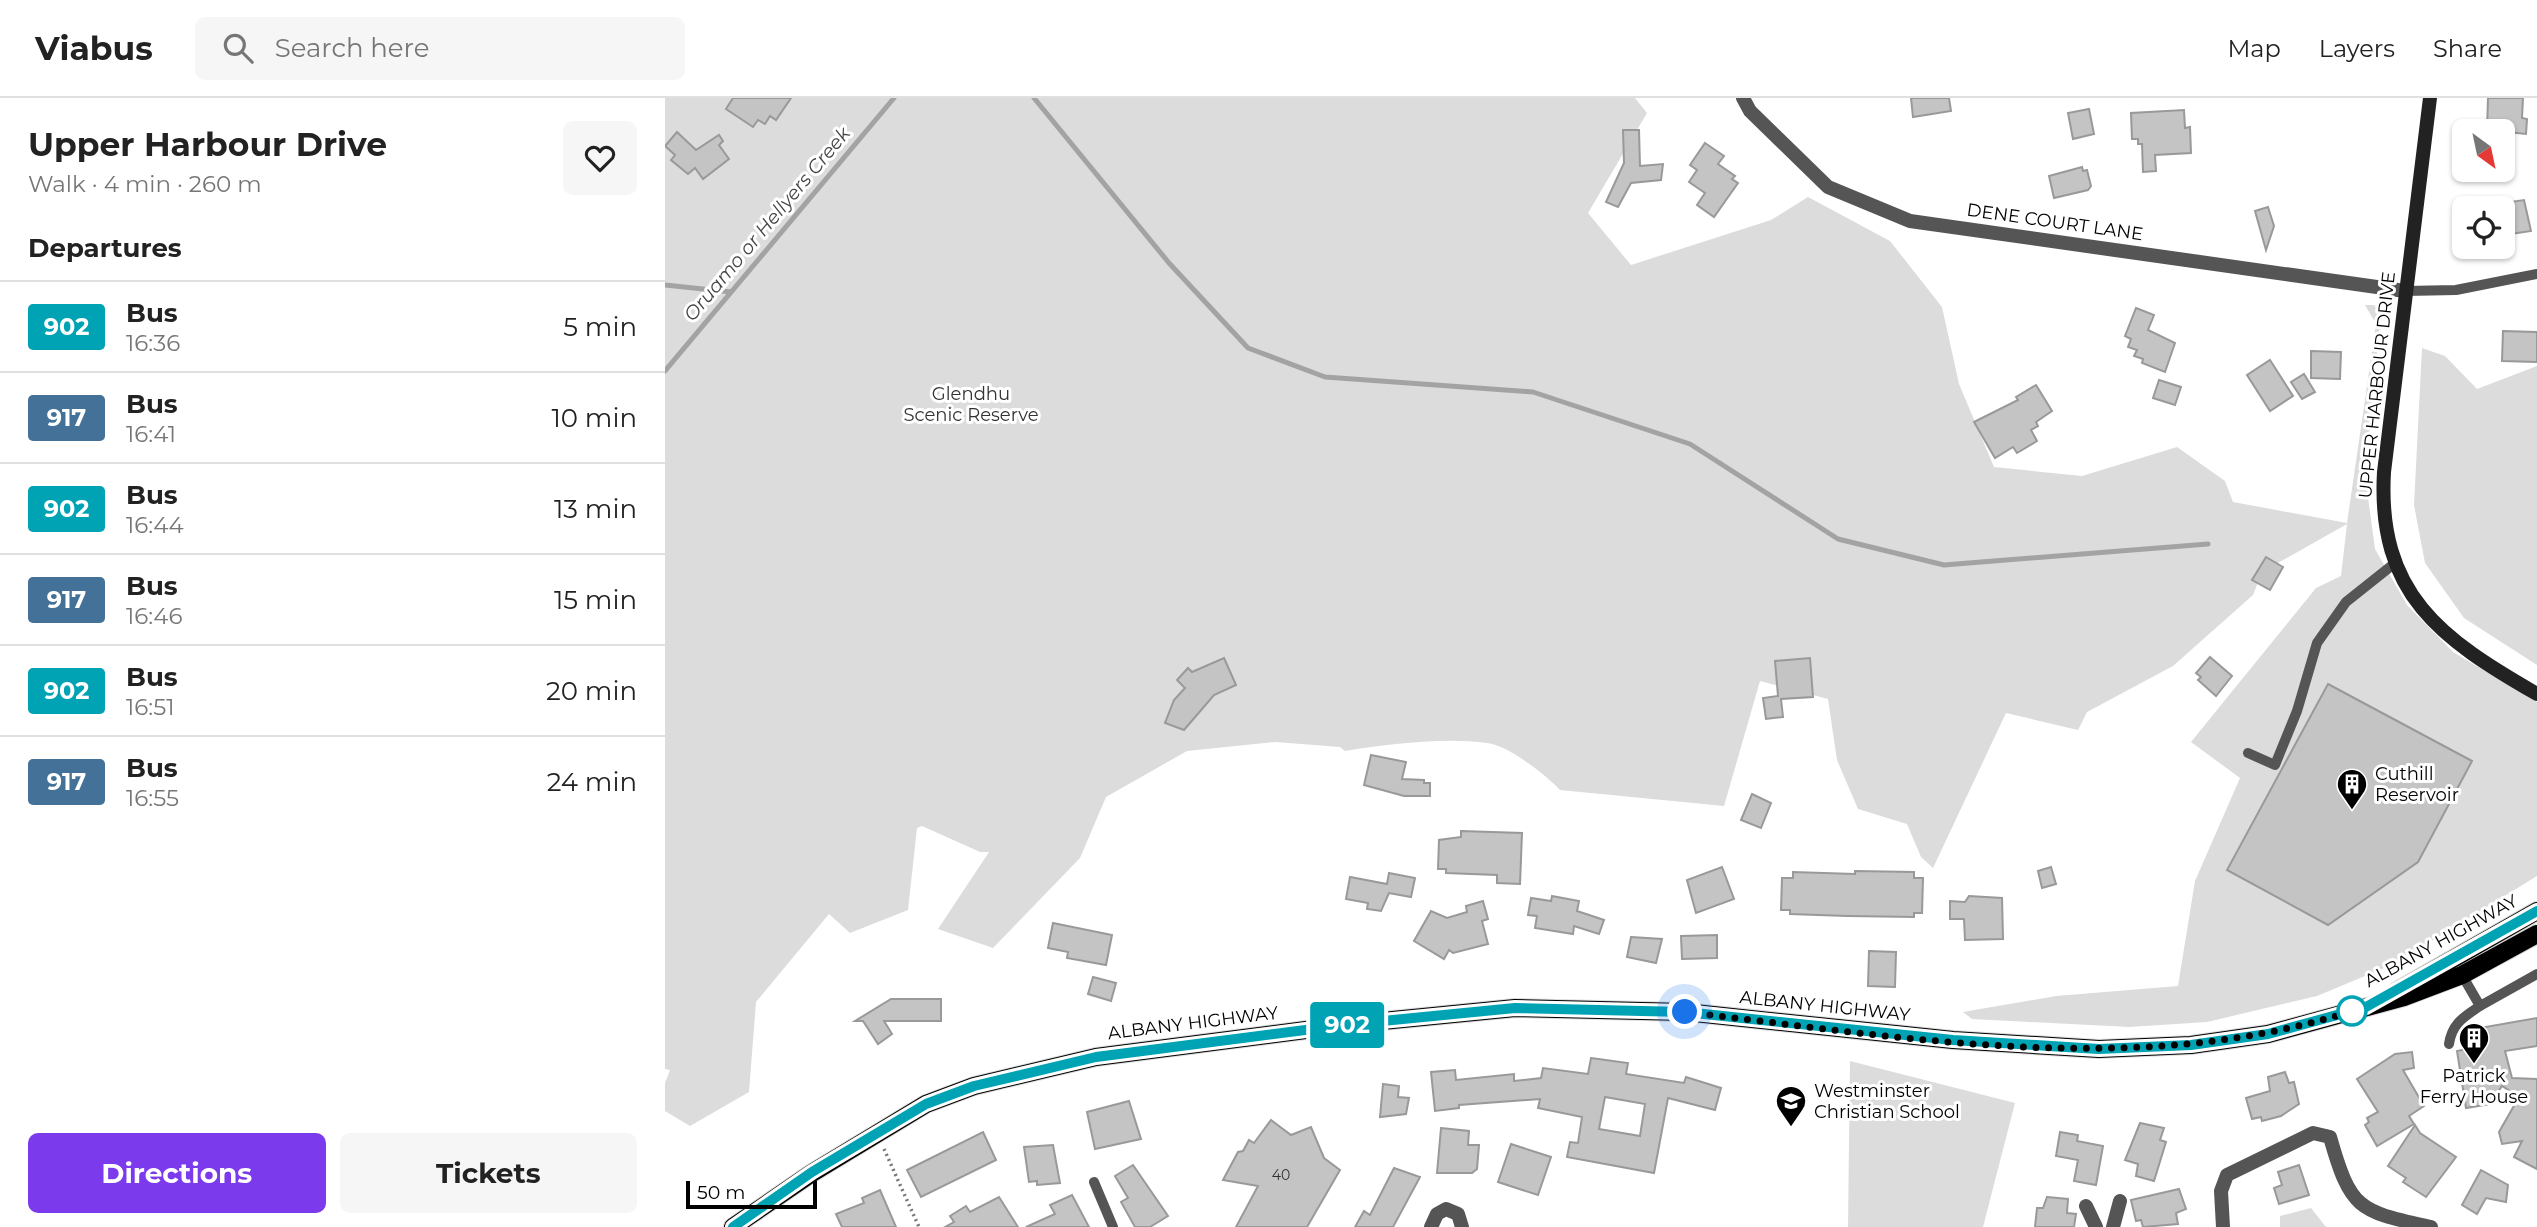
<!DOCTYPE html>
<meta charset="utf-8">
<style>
body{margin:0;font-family:Montserrat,sans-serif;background:#f6f6f6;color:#222;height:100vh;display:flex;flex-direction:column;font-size:26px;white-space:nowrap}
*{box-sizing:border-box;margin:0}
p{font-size:23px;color:#767676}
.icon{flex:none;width:38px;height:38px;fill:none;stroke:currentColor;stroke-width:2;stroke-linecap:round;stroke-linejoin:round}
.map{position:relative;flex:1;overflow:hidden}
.drawer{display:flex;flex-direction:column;background:#fff;width:665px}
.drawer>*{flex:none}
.badge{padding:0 14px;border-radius:5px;font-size:24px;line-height:46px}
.needle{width:46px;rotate:147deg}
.tools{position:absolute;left:1787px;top:21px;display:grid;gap:14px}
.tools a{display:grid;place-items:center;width:63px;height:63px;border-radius:10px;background:#fff;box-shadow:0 2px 5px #0004;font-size:35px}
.scale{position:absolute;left:21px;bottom:18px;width:131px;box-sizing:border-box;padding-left:7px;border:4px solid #000;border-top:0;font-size:19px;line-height:24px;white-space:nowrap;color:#000;-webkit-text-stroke:5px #fff;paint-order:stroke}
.you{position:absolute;width:35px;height:35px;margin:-18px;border:5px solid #fff;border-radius:50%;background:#1a73e8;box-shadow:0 0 0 10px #1a73e833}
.map>.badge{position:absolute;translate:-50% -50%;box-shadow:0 0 0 4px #fff}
h2{padding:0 28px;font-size:26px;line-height:63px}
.round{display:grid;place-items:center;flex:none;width:74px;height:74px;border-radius:10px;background:#f6f6f6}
.head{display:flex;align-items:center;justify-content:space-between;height:119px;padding:0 28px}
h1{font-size:33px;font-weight:700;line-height:52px}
.primary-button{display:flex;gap:14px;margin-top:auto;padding:14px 28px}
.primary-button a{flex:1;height:80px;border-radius:10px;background:#7c3aed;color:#fff;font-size:28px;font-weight:700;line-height:80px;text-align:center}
.primary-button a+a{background:#f6f6f6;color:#222}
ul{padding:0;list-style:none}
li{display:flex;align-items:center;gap:21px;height:91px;padding:0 28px;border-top:2px solid #e0e0e0}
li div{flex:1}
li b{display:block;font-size:26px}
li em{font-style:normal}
li .badge{min-width:77px;font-weight:700;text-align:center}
header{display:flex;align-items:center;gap:42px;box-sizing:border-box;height:98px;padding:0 35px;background:#fff;border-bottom:2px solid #e0e0e0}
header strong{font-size:33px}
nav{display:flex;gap:38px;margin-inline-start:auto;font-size:24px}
.search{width:490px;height:63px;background:#f6f6f6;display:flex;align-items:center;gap:18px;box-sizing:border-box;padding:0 24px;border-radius:10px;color:#767676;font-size:26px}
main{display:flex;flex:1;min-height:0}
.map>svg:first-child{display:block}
.green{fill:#dcdcdc}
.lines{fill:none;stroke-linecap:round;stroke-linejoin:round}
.stream{stroke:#a3a3a3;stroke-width:5}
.building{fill:#c4c4c4;stroke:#999;stroke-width:2;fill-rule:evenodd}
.primary-casing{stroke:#dbdbdb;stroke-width:20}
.path{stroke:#777;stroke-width:3.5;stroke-dasharray:2 3.5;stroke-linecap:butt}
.lane{stroke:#555;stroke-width:10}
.street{stroke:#555;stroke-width:14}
.secondary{stroke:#222;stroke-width:14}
.primary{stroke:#000;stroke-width:18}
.line-casing{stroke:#fff;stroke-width:16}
.line{stroke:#00a3b4;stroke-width:10}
.walk{stroke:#000;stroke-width:7;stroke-dasharray:0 12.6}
.stop-dot{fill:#fff;stroke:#00a3b4;stroke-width:3.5}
.labels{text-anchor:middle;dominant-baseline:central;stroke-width:6;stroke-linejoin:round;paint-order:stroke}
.number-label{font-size:14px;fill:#313131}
.street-label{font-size:18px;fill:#000;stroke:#fff}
.park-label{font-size:18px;fill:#333;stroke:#fff}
.poi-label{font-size:18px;fill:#000;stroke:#fff;text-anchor:start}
.water-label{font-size:19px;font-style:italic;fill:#444;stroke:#fff}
</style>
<header>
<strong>Viabus</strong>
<div class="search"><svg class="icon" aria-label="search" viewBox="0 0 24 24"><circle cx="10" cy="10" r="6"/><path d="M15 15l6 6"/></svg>Search here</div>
<nav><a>Map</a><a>Layers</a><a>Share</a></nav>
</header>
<main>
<section class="drawer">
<div class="head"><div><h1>Upper Harbour Drive</h1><p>Walk · 4 min · 260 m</p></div><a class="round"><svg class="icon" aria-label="heart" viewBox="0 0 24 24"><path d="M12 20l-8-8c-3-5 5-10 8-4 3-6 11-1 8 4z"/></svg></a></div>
<h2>Departures</h2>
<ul>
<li><span class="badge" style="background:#00a3b4;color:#fff">902</span><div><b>Bus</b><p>16:36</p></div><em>5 min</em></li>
<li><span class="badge" style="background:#437197;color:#fff">917</span><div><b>Bus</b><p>16:41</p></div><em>10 min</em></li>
<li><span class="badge" style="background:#00a3b4;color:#fff">902</span><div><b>Bus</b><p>16:44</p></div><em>13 min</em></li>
<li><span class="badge" style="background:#437197;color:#fff">917</span><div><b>Bus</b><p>16:46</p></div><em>15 min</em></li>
<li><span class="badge" style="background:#00a3b4;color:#fff">902</span><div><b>Bus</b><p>16:51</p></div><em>20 min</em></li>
<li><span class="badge" style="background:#437197;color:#fff">917</span><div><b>Bus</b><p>16:55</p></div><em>24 min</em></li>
</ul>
<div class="primary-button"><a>Directions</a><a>Tickets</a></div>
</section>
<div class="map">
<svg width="1872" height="1129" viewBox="0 0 1872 1129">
<rect width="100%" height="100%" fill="#fff"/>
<g class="green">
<path d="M0,0H970L982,15L923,115L966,167L1106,122L1143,99L1225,143L1277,209L1294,286L1329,369L1417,378L1512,349L1560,383L1568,404L1682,425L1711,226L1700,207H1709L1716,215L1700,377L1710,451L1742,507L1788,554L1872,604V778L1731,865L1652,898L1542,924L1464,929L1307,921L1298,914L1391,898L1513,888L1530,783L1575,680L1526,644L1651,490L1676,478L1682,426L1597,474L1588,497L1508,568L1422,614L1413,632L1341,615L1268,770L1256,759L1242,726L1193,711L1172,662L1163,601L1095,583L1059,708L895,692C881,677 843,647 822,645C780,639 722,646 680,653L675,649L610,644L522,653L441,699L415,760L328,850L273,831L324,754H315L257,728L252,730L243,812L185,835L164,816L91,904L84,994L25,1028L0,1013V985L5,972L0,971Z"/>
<path d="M1757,250L1780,258L1812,291L1872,268V567L1799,520L1760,465L1749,407Z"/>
<path d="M1185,963L1350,1005L1318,1129H1183Z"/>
<path d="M1646,1110L1661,1129H1615V1118Z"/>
</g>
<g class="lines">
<g class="stream">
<path d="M369,0L504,165L583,250L660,279L868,294L1025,346L1173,441L1279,467L1543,446"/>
<path d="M0,187L66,194"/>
<path d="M0,273L229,0"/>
</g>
</g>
<g class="building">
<path d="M68,0H126L111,22L105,18L100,26L93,22L88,29L61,11Z"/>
<path d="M1246,0H1284L1286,13L1248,19Z"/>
<path d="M1823,0H1858L1857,20L1862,21L1861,36L1822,32Z"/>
<path d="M1424,11L1429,36L1408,41L1403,15Z"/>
<path d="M1519,12L1520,30L1525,29L1526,55L1490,57L1491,73L1478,74L1477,46H1473V41H1467L1466,15Z"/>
<path d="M958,32H974L975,68L998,66L996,82L966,85L953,109L941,104L959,65Z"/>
<path d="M12,34L31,52L54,37L58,43L54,47L64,61L38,81L30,70L23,76L6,62L10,57L0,48Z"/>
<path d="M1040,45L1059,58L1053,66L1070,78L1067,81L1073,85L1049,119L1032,107L1040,95L1024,84L1032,72L1025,67Z"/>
<path d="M1417,69L1418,73L1422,72L1426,88L1423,92L1389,100L1384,78Z"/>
<path d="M1859,102L1866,133L1839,137L1838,105Z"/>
<path d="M1603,109L1609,128L1601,152L1590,113Z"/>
<path d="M1471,210L1489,217L1483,232L1510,245L1500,274L1477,265L1478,261L1469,258L1472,252L1463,249L1466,241L1460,238Z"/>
<path d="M1838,233L1872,234V264L1837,263Z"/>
<path d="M1646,253L1676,254L1675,281L1646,280Z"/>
<path d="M1605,262L1628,298L1605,313L1582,277Z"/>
<path d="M1639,276L1650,294L1637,301L1626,284Z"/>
<path d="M1494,282L1516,289L1510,307L1488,300Z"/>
<path d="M1371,287L1387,313L1371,324L1373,328L1366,332L1372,343L1352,355L1348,349L1330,360L1309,324L1353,302L1351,299Z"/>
<path d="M1601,459L1618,469L1605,492L1587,482Z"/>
<path d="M1545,559L1567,578L1551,598L1533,582L1536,579L1531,575Z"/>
<path d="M559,560L571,587L549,597L519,632L500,625L509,602L520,590L512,582L523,570L527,574Z"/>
<path d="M1145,560L1148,599L1116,601L1118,619L1101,621L1098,600L1113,598L1110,563Z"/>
<path d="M1663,586L1807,663L1753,764L1663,827L1562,772Z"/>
<path d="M706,657L741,664L737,681L759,682V685H765V698H739L699,687Z"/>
<path d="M1087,696L1106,705L1096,730L1076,722Z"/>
<path d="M796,733L857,735L855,786L832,785V777L781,775V771H773L774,742L796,739Z"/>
<path d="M1057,769L1069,801L1031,815L1022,782Z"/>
<path d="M1386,769L1391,786L1377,790L1373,773Z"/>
<path d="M1190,773L1249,774V780H1258L1257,815H1249V819L1182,818L1125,816V812H1116L1117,780H1128V774L1190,776Z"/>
<path d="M724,775L750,780L746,799L724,795L716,813L702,811L703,805L681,801L685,779L722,786Z"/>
<path d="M887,798L914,803L912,813L939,822L934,836L909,828L908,836L870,830L872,818L863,817L866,800L886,803Z"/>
<path d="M1304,798L1337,800L1338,841L1300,842L1299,821H1285V803L1300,804Z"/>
<path d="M818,803L823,821L817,823L823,846L788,855L784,852L779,861L749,843L766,813L782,820L802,814L801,808Z"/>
<path d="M388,825L447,837L441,867L402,860L403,854L383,850Z"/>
<path d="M1052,837V860L1017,861L1016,838Z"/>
<path d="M966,839L997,841L991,865L962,859Z"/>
<path d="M1204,853L1231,854L1230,889L1203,888Z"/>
<path d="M428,879L451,885L446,903L423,896Z"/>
<path d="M226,901H276V923H219L227,936L213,946L198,923H190Z"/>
<path d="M1872,920V948L1840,953L1847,980L1872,981V1071L1849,1059L1857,1043L1837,1046L1834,1034L1854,999L1837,988L1825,1006L1801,1010L1792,953L1812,949L1809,931Z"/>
<path d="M1747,954L1749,970L1738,972L1759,1008L1744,1018L1749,1026L1712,1048L1700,1027L1704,1024L1702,1020L1713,1014L1692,981L1730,956Z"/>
<path d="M926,960L963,965L961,976L1019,985L1021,979L1056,990L1050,1012L1003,1000L989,1075L902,1059L905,1044L913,1045L917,1019L873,1010L875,1001L794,1007V1010L770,1013L766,974L790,972L791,982L849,976V983L876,980L878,970L923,976ZM940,999L980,1006L975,1038L934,1031Z"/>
<path d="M1620,974L1624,985L1629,984L1634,1006L1616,1018L1597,1023L1596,1019L1587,1021L1581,1000L1605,993L1603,979Z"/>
<path d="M718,986L734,988L733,999L744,1000L741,1016L715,1019Z"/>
<path d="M464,1003L476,1041L430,1051L422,1014Z"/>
<path d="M606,1022L626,1037L646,1029L659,1060L675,1072L642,1129H571L593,1088L558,1082L573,1054L578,1053L584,1042L589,1045Z"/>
<path d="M1475,1025L1499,1030L1495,1042L1501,1044L1489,1083L1471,1078L1473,1066L1460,1062Z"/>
<path d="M1750,1027L1755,1035L1791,1059L1761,1099L1738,1084L1741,1080L1723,1068Z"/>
<path d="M776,1030L804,1033L803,1047H814L812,1071L807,1075H772Z"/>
<path d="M318,1034L331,1062L256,1099L242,1072Z"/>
<path d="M1395,1034L1413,1037L1412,1043L1438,1048L1431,1087L1409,1083L1413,1062L1391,1058Z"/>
<path d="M846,1046L886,1059L873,1097L833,1084Z"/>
<path d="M388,1047L395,1085L372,1087V1083L364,1084L359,1049Z"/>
<path d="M468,1067L503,1118L485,1129H470L456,1104L463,1100L450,1078Z"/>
<path d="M1634,1067L1644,1097L1614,1106L1609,1090L1617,1087L1613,1074Z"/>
<path d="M729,1070L755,1079L728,1129H690L699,1113L705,1117Z"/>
<path d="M1816,1072L1843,1087L1841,1104L1821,1100L1812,1116L1797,1107Z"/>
<path d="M1514,1091L1521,1111L1511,1115L1513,1126L1478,1129L1476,1122L1471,1123L1466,1102Z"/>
<path d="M215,1092L231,1129H177L171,1116L199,1105L197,1100Z"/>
<path d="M407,1097L424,1129H361L390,1116L385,1107Z"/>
<path d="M334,1099L353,1129H280L289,1124L285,1118L301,1108L305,1114Z"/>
<path d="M1382,1099L1403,1101L1402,1115L1411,1116L1409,1129H1370L1372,1110H1378Z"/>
</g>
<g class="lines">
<g class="primary-casing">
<g id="primary">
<path d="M1732,893L1872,813"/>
<path d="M68,1129L147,1075L261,1006L309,988L431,959L687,926L850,910L1020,914L1288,942L1434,951L1526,947L1603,936L1739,899L1797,877L1872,836"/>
</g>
</g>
<path class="path" d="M219,1051L254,1129"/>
<g class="lane">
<path d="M1740,193L1791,192L1872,176"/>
<path d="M1583,655L1610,667L1632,613L1652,545L1681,504L1730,465"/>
<path d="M1797,877L1815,908L1872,876"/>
<path d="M1784,946C1787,925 1799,919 1815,908"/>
<path d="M429,1084L448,1129"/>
</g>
<g class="street">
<path d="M1078,0L1085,13L1163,89L1245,123L1740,193"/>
<path d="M1421,1108L1431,1129"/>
<path d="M766,1129L772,1116L781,1111L793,1116L797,1129"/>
<path d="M1448,1129L1455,1103"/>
<path d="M1558,1129L1556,1093L1562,1077L1648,1035L1665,1039C1686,1113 1694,1113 1766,1129"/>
</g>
<path class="secondary" d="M1765,0L1719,374C1712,496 1776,541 1872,596"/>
<use href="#primary" class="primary"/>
</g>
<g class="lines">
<g class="line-casing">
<path id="line" d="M68,1129L147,1074L261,1006L309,988L431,959L687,926L850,910L1020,914L1288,942L1434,951L1526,947L1603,936L1701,909L1872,813"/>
</g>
<use href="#line" class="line"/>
<path class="walk" d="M1020,914C1238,939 1473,982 1687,913"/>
</g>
<defs>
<g id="building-pin" transform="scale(1.575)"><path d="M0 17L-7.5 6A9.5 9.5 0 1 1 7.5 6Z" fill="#000" stroke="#fff"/><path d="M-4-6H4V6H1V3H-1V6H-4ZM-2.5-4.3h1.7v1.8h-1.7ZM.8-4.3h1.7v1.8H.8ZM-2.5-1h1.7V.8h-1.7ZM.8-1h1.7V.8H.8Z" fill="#fff"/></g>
<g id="school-pin" transform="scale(1.575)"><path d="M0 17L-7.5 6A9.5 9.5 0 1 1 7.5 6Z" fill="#000" stroke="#fff"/><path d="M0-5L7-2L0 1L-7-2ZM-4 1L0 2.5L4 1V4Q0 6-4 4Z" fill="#fff"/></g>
</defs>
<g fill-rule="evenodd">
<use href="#building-pin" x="1687" y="686"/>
<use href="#building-pin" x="1809" y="940"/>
<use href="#school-pin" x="1126" y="1003"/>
</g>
<circle class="stop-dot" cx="1687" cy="913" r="14"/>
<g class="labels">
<g class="number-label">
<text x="616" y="1077">40</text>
</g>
<g class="street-label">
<text transform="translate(1390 124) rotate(8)">DENE COURT LANE</text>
<text transform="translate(1712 287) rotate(-84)">UPPER HARBOUR DRIVE</text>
<text transform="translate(1776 843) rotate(-29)">ALBANY HIGHWAY</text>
<text transform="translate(1160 908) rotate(6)">ALBANY HIGHWAY</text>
<text transform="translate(528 925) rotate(-7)">ALBANY HIGHWAY</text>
</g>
<g class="park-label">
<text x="306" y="296">Glendhu<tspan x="306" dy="21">Scenic Reserve</tspan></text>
</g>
<g class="poi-label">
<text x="1710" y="676">Cuthill<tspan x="1710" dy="21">Reservoir</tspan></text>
<text x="1809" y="978" text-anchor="middle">Patrick<tspan x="1809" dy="21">Ferry House</tspan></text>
<text x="1149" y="993">Westminster<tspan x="1149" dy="21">Christian School</tspan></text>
</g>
<g class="water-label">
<text transform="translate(102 126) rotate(-50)">Oruamo or Hellyers Creek</text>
</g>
</g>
</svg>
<div class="tools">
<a><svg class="needle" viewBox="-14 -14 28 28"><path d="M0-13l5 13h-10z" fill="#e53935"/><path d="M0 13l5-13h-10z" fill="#767676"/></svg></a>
<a><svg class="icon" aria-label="locate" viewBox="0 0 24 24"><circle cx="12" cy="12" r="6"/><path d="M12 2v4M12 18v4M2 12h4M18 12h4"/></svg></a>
</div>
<div class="scale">50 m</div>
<div class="you" style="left:1020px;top:914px"></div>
<b class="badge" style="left:682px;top:927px;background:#00a3b4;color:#fff">902</b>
</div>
</main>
